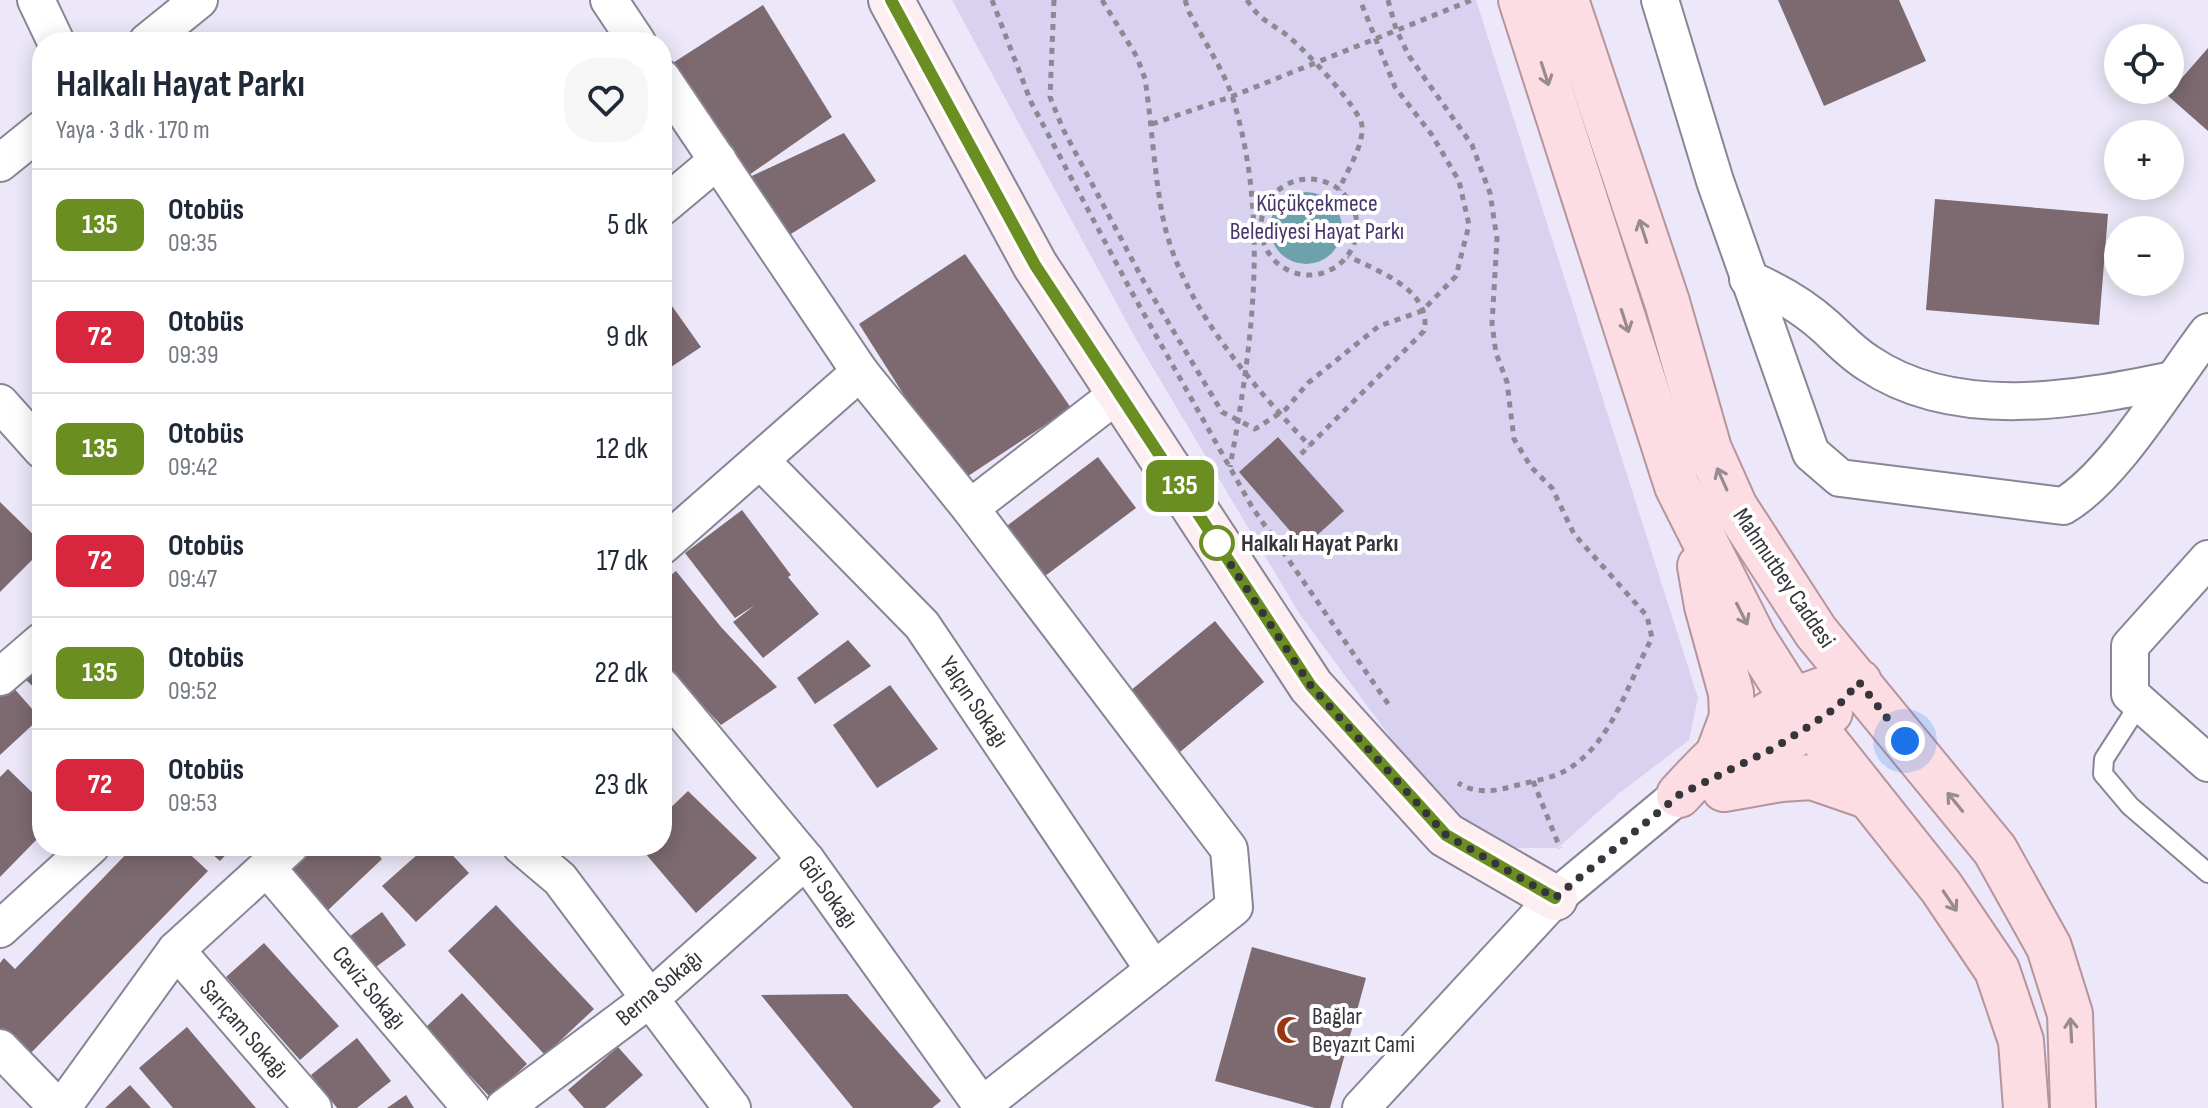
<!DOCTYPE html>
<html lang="tr">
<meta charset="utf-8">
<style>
body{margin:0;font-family:"Sofia Sans Condensed",sans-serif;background:#f6f6f7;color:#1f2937;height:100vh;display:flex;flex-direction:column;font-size:30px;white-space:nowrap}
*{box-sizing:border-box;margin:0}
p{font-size:26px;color:#747a83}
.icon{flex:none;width:44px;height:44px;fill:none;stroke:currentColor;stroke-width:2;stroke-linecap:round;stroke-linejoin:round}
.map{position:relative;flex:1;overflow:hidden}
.panel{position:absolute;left:32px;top:32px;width:640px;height:824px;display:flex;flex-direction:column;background:#fff;border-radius:32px;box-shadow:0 4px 20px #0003}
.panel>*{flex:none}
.badge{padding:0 16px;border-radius:12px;font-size:28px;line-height:52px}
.fabs{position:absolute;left:2104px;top:24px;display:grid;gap:16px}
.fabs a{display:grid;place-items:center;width:80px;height:80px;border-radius:50%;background:#fff;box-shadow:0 4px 20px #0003;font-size:40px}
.you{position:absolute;width:40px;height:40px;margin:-20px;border:6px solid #fff;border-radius:50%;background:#1a73e8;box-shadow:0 0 0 12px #1a73e833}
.map>.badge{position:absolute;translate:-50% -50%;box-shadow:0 0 0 4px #fff}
.round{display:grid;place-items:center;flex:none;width:84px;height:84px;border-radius:32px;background:#f6f6f7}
.head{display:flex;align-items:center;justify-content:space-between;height:136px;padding:0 24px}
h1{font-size:38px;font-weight:700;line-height:60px}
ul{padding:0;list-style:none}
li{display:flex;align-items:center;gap:24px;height:112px;padding:0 24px;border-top:2px solid #e0e1e3}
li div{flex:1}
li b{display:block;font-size:30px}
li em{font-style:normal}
li .badge{min-width:88px;font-weight:700;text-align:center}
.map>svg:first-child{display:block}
.green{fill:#d8d1f0}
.water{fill:#6da2ad}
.building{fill:#7c6a70}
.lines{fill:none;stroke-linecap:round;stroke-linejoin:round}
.service-casing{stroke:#898595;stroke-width:22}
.minor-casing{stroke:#898595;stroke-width:40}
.secondary-casing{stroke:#898595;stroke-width:48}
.primary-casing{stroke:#b5949c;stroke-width:48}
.path{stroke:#8c8994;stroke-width:5;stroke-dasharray:6 6;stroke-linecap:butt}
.service{stroke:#fff;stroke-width:18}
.minor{stroke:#fff;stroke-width:36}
.secondary{stroke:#fdeef1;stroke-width:44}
.primary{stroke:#fbdde3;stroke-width:44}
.oneway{stroke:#998990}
.line-casing{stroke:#fff;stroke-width:18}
.line{stroke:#6b8e23;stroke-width:12}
.walk{stroke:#37353c;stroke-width:8;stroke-dasharray:0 14.4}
.stop-dot{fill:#fff;stroke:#6b8e23;stroke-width:4}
.labels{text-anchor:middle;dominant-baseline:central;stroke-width:8;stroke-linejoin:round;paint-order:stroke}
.park-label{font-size:24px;fill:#46366a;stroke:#fff}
.stop-label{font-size:24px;font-weight:bold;fill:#37353c;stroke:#fff;text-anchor:start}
.street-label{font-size:24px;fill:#37353c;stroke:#fff}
.poi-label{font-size:24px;fill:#37353c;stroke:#fff;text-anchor:start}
</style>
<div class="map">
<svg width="2208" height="1108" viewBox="0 0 2208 1108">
<rect width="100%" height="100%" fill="#ece8f9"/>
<path class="green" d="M952,0H1476L1698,698L1689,740L1617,795L1558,848H1508L1451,820L1299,613L1137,341Z"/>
<circle class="water" cx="1306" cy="228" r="36"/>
<g class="building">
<path d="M1778,0H1899L1926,61L1824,106Z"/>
<path d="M763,5L832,117L739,182L665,68Z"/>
<path d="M2208,48V131L2167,95Z"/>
<path d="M844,133L876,181L778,242L739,182Z"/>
<path d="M1935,199L2108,214L2099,325L1926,310Z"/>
<path d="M965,254L1071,408L959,482L859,324Z"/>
<path d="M662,292L701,347L662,373Z"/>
<path d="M1278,437L1344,511L1304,547L1239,472Z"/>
<path d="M1098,457L1136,508L1033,585L995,535Z"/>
<path d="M0,502L42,543V550L0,592Z"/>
<path d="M742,510L791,575L788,577L819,614L763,658L733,622L755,605L735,618L685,553Z"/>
<path d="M676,571L721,627L777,687L721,725L672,673L662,682V582Z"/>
<path d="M1215,621L1264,682L1180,752L1130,691Z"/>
<path d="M848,640L871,666L815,704L797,678Z"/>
<path d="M42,663V695L26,680Z"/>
<path d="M890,685L938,749L877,788L833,725Z"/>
<path d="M12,686L40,718L0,755V697Z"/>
<path d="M8,769L42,802V834L0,877V777Z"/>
<path d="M688,791L757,858L696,913L639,846H662V816Z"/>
<path d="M134,846H181L208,871L27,1057L0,1031V963L4,958L15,969Z"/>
<path d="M203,846H234L220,861Z"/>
<path d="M316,846H371L382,859L325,913L288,873Z"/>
<path d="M427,846H444L469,873L416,922L382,886Z"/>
<path d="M496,905L594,1009L545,1055L448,951Z"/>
<path d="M382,912L406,945L369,972L345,940Z"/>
<path d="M264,943L339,1026L300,1060L226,977Z"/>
<path d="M1252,947L1366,978L1330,1108H1315L1215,1081Z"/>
<path d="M462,993L527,1064L491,1098L425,1028Z"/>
<path d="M847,994L941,1101L932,1108H853L761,995Z"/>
<path d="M187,1027L256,1108H173L139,1068Z"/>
<path d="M357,1038L391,1081L357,1108H337L311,1075Z"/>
<path d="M618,1047L643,1075L605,1108H584L568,1090Z"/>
<path d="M130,1085L151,1108H105Z"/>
<path d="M406,1095L414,1108H387Z"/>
</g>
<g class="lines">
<g class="service-casing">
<path id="service" d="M2140,703L2104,759L2103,774L2130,806L2208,873"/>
</g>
<g class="minor-casing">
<g id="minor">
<path d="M36,0L56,42"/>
<path d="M609,0L637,42"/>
<path d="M1660,0L1715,181L1811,453L1840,478L2063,506C2114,477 2171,380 2208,332"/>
<path d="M147,42L199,0"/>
<path d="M662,78L860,372L970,508L1229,849L1234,907L979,1108"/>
<path d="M0,163L42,129"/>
<path d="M662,207L718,160"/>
<path d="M1748,279C1777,291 1804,307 1826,327C1840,340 1852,353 1868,363C1955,422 2076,400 2172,380"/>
<path d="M0,403L42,450"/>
<path d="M761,461L922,625L1154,970"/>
<path d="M970,508L1119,393"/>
<path d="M662,546L860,372"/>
<path d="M2208,559L2130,646V694L2208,763"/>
<path d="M0,677L42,641"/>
<path d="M662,687L806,860L982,1106"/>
<path d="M521,846L560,879L732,1108"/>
<path d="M267,868L471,1108"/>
<path d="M0,929L91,846"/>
<path d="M176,950L313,1108"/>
<path d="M0,1048L58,1108"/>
<path d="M62,1108L176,950L290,846"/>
<path d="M504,1108L651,998L806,860"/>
<path d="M1361,1108L1555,898L1679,795"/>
</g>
</g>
<g class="secondary-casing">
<path id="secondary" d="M891,0L1035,265L1311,686L1446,835L1555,898"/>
</g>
<g class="primary-casing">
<g id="primary">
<path d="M1521,0L1677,486L1754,639L1794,702L1941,887L1997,970L2021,1041L2026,1108"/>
<path d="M1566,0L1667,302L1709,449L1735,507L1816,632L1995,850L2049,947L2070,1014L2073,1108"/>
<path d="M1700,566L1707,606L1731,693L1732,717L1720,749"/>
<path d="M1713,779L1774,748L1830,712"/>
<path d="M1724,789L1781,779L1812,777L1867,796"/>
<path d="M1679,795C1730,738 1780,692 1859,682"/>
</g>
</g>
<g class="path">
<path d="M992,0L1031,102L1130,289L1252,507L1391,708"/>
<path d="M1054,0L1050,97L1063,129L1144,282L1222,412L1255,429L1286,409L1308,383L1379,326L1422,311L1456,276L1469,225L1459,181L1432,135L1395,87L1360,0"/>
<path d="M1102,0L1137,57L1145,79C1152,125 1154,173 1163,218C1180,303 1252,385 1310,446"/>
<path d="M1185,0L1189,12C1203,40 1224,70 1233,99C1270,220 1252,346 1230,467"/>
<path d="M1247,0C1260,21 1270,22 1288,36C1303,48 1361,109 1362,126C1364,146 1346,172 1339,190"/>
<path d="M1388,0L1396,29L1409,56L1472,145L1490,193L1497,239L1492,324L1496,353L1507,382L1514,439L1531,467L1552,488L1574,534L1647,616L1652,638C1627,684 1613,743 1565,771C1552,778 1533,781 1518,785C1496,791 1478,795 1458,783"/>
<path d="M1152,124L1233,96L1472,0"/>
<circle cx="1309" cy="227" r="48"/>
<path d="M1301,454L1424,331C1433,290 1377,271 1348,256"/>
<path d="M1533,781L1560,848"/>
</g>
<use href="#service" class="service"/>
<use href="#minor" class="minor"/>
<use href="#secondary" class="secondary"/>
<use href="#primary" class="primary"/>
</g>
<defs><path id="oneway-shaft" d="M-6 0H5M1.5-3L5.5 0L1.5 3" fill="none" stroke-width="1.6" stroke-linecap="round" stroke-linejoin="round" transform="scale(2)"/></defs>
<g class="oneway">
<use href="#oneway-shaft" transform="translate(1545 74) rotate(72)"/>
<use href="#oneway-shaft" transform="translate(1643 231) rotate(-108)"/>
<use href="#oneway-shaft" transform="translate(1625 321) rotate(72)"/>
<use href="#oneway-shaft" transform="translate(1722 479) rotate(-114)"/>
<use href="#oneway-shaft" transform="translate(1742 614) rotate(63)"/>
<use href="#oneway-shaft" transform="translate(1955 802) rotate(-129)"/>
<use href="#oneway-shaft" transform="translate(1950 901) rotate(56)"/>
<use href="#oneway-shaft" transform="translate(2071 1030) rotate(-93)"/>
</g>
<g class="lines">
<g class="line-casing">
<path id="line" d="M891,0L1035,265L1311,686L1446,835L1555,898"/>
</g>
<use href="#line" class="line"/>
<path class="walk" d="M1217,543L1212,536L1311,686L1446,835L1555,898L1679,795L1774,748L1811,725L1837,707L1859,682L1905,741"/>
</g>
<defs>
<g id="mosque-bare" transform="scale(2.16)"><path d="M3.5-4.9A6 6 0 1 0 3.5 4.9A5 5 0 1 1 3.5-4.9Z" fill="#9b3410" stroke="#fff" stroke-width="2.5" paint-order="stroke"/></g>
</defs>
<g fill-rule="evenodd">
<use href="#mosque-bare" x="1290" y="1030"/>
</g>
<circle class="stop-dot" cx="1217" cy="543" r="16"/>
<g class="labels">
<g class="park-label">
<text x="1317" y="203">Küçükçekmece<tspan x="1317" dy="28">Belediyesi Hayat Parkı</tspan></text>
</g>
<g class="stop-label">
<text x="1241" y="543">Halkalı Hayat Parkı</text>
</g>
<g class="street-label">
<text transform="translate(1784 578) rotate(56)">Mahmutbey Caddesi</text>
<text transform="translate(974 702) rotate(56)">Yalçın Sokağı</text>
<text transform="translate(828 892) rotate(54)">Göl Sokağı</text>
<text transform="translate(369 988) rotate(50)">Ceviz Sokağı</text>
<text transform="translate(659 988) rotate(-40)">Berna Sokağı</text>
<text transform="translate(244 1029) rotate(49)">Sarıçam Sokağı</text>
</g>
<g class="poi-label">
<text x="1312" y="1016">Bağlar<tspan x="1312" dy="28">Beyazıt Cami</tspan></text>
</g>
</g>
</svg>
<div class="fabs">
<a><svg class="icon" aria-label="locate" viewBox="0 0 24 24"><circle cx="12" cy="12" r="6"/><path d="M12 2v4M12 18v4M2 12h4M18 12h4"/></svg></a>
<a>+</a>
<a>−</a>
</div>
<div class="you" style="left:1905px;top:741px"></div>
<b class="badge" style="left:1180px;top:486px;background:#6b8e23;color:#fff">135</b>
<section class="panel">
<div class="head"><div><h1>Halkalı Hayat Parkı</h1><p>Yaya · 3 dk · 170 m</p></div><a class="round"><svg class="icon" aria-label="heart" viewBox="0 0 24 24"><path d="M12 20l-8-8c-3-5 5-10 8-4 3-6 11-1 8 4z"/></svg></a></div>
<ul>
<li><span class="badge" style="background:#6b8e23;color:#fff">135</span><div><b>Otobüs</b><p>09:35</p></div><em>5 dk</em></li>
<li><span class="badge" style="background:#d7263d;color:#fff">72</span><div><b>Otobüs</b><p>09:39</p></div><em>9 dk</em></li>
<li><span class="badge" style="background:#6b8e23;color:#fff">135</span><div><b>Otobüs</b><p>09:42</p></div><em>12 dk</em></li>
<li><span class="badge" style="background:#d7263d;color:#fff">72</span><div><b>Otobüs</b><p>09:47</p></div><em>17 dk</em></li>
<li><span class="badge" style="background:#6b8e23;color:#fff">135</span><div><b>Otobüs</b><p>09:52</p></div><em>22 dk</em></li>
<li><span class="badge" style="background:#d7263d;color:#fff">72</span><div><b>Otobüs</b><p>09:53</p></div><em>23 dk</em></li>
</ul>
</section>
</div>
